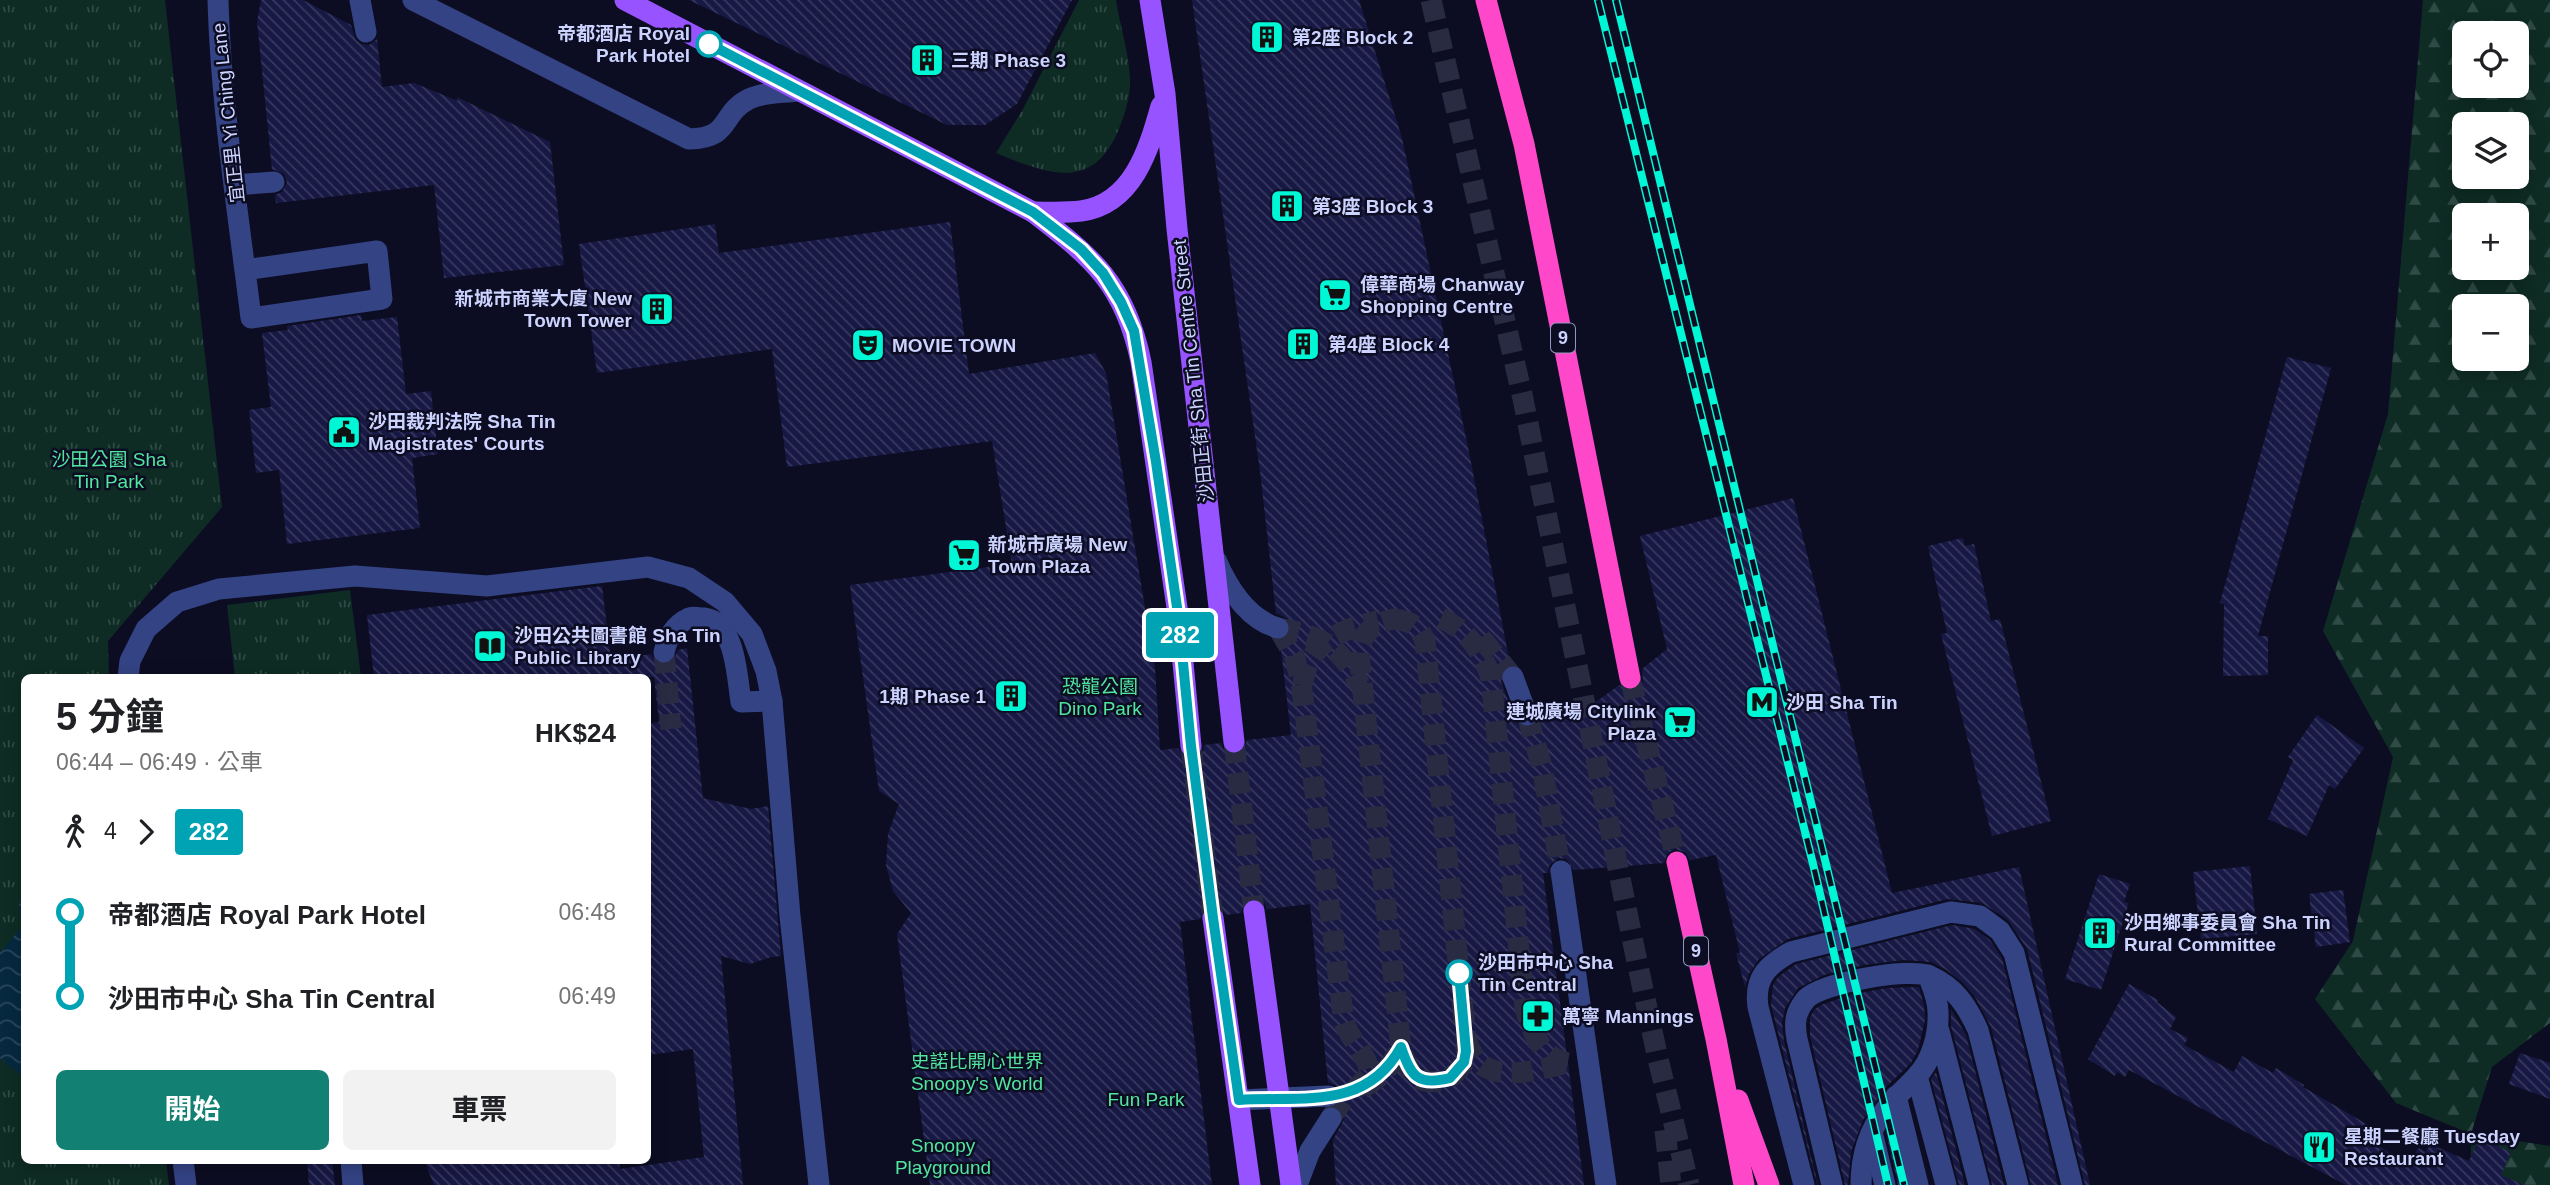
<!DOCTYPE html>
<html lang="zh-TW">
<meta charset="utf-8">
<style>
body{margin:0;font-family:Helvetica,"Noto Sans TC",sans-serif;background:#f2f2f2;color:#202124;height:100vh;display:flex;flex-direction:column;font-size:26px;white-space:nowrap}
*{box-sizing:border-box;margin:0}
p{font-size:23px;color:#757577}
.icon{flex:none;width:38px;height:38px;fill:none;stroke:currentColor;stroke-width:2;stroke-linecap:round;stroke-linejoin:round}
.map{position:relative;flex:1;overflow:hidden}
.panel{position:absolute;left:21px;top:674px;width:630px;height:490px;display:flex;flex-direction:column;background:#fff;border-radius:10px;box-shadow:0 4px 18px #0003}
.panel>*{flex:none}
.badge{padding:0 14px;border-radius:5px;font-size:24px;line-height:46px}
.fabs{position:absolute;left:2452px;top:21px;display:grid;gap:14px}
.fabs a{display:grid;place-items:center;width:77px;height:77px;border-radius:10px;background:#fff;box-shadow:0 4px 18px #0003;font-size:35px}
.map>.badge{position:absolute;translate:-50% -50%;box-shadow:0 0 0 4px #fff}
.legs{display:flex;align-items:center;gap:10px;height:77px;padding:0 35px;font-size:23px}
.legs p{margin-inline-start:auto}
.head{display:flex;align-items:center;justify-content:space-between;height:119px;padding:0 35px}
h1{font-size:38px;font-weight:700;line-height:52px}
.action{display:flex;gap:14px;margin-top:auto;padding:14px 35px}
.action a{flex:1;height:80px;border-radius:10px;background:#128174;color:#fff;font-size:28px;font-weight:700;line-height:80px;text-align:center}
.action a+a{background:#f2f2f2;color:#202124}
ul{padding:0 35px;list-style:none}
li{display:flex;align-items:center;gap:24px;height:84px;font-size:26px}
li i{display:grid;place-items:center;width:10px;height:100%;margin:0 9px;background:currentColor}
li i::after{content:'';width:18px;height:18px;margin:-9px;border:5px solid;border-radius:50%;background:#fff}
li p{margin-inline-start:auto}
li:first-child i{background:linear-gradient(#0000 50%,currentColor 0)}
li:last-child i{background:linear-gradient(currentColor 50%,#0000 0)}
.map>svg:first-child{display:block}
.grass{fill:url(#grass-tufts)}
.forest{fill:url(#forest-firs);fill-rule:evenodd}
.water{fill:url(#water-waves)}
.building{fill:url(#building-back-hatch)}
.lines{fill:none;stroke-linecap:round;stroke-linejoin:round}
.minor-tunnel{stroke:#292b43;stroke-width:21;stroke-dasharray:21 10;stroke-linecap:butt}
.major-tunnel{stroke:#292b43;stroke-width:21;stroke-dasharray:21 10;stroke-linecap:butt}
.highway-tunnel{stroke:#292b43;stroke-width:21;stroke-dasharray:21 10;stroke-linecap:butt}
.minor{stroke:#344384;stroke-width:21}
.major{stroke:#9753ff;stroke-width:21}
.highway{stroke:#ff47ca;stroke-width:21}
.rail-casing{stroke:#00f7d6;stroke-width:8}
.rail{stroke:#0c0d22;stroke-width:5;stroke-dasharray:16;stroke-linecap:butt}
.line-1-casing{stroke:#fff;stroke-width:16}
.line-1{stroke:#00a3b4;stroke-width:10}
.stop-1-dot{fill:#fff;stroke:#00a3b4;stroke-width:3.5}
.labels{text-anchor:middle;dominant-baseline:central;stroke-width:5;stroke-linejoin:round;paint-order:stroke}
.shield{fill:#0c0d22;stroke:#9298bd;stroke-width:2}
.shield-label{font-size:18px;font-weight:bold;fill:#ccd3ff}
.stop-label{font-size:19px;font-weight:bold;fill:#ccd3ff;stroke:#0c0d22;text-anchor:end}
.poi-label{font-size:19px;font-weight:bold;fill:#ccd3ff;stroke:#0c0d22;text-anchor:start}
.street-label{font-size:19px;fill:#ccd3ff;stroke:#0c0d22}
.park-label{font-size:19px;fill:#51e69e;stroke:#0c0d22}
</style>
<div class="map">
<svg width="2550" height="1185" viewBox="0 0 2550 1185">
<defs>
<pattern id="grass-tufts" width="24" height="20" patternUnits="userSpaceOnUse" patternTransform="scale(1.75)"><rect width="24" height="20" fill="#0e2c24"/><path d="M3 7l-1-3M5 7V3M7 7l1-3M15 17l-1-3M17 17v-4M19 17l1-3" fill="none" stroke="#304a45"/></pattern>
<pattern id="forest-firs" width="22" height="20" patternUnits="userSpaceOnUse" patternTransform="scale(1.75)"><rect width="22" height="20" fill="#0e2c24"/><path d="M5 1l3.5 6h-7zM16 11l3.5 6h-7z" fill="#304a45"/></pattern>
<pattern id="water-waves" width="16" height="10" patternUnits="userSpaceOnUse" patternTransform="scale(1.75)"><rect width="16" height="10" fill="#062940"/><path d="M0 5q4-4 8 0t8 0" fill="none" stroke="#29475d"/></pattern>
<pattern id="building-back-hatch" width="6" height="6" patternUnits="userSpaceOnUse" patternTransform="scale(1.75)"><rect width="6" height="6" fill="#171844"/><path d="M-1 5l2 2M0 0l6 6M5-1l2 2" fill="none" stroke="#383960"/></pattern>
</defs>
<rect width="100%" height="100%" fill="#0c0d22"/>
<g class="grass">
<path d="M0,0H165L222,507L108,641L109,677H24V1160H166L169,1185H0Z"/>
<path d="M1079,0H1116C1120,26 1129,53 1130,79C1131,95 1124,117 1118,131C1092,193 1045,173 996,153L1023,109Z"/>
<path d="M350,590L361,677H235L227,605Z"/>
</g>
<path class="forest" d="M2423,0H2550V1023L2492,1067L2471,1134L2550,1146V1185H2471V1134L2396,1103L2315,999L2353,941L2393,757L2323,631L2388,414ZM2464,33H2516V86H2464ZM2464,124H2516V177H2464ZM2464,215H2516V268H2464ZM2464,306H2516V359H2464Z"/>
<path class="water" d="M24,899V1091L23,1077L0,1058V953L22,926L19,904Z"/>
<g class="building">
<path d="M261,0H303L351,25L356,40L361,44L369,45L377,39L382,87L414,83L458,101L457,97L550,142L564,265L444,278L434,185L276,203L275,195L282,192L287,182L284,174L272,169L257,22Z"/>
<path d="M689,0H1072L1017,104L985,125H947Z"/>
<path d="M1192,0H1359L1402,138L1469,452L1510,664L1503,669L1501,681L1515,720L1519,725L1532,727L1537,723L1540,714L1585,710L1619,685L1626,691L1638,688L1643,682L1642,669L1667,649L1640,536L1793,498L1892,893L2019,867L2090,1185H2085L2027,949L2008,920L1982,903L1948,899L1788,939L1759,959L1749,974L1745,987L1736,953H1740L1716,855L1690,860L1686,853L1675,849L1668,853L1664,863L1574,870L1566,859L1558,858L1549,866L1548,873H1543L1584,1185H1336L1333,1140L1344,1119L1342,1111L1337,1106L1342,1095L1336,1085L1328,1083L1310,904L1267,909L1264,902L1253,898L1245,901L1241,913L1226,915L1219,906L1212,905L1204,908L1200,919L1180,922L1212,1185H930L897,934L911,913L893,891L886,865L888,834L899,804L879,791L850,585L1012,564L992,441L787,467L772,349L597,373L579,244L715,224L719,253L950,222L969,374L1095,353L1106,373L1155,668L1160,750L1178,748L1185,758L1193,759L1203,752L1204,745L1221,743L1224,750L1235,755L1242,752L1247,740L1291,735L1280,641L1287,638L1291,627L1288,619L1276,613L1260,471Z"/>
<path d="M361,315L362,321L397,317L406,394L431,391L438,454L412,458L420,528L287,544L279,470L256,473L249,410L271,407L262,333L288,330L287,326Z"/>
<path d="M2287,357L2331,368L2258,636H2268V675L2223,676L2224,604L2220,603Z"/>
<path d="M1963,538L1965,546L1974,544L1991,621L2000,619L2051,821L1992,836L1941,634L1947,633L1928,546Z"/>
<path d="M602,586L611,660L651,654L655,661L666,665L673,661L678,650L687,648L703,798L751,809L768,806L781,956L771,957L750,964L721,956L743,1185H434L424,1160H619L620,1169L704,1157L693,1049L648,1055V723L659,722L654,677H374L367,615Z"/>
<path d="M2317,715L2364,748L2335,789L2329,785L2307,836L2268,819L2293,760L2288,757Z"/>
<path d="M2250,866L2257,934L2201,939L2193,872Z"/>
<path d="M2099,874L2130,884L2124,902L2129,903L2101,990L2065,979Z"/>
<path d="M2343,890L2350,942L2316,947L2309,894Z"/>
<path d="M1952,925L1975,929L1990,940L2002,958L2058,1185H2031L1991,1027L1975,997L1962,982L1945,969L1931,962L1904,960L1864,965L1824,975L1798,988L1785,1008L1782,1023L1784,1041L1818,1185H1817L1771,1005L1773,985L1778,977L1796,964Z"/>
<path d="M2129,984L2158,1000L2157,1002L2176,1017L2170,1029L2188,1038L2184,1045L2234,1072L2242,1056L2273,1073L2276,1068L2304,1085L2303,1087L2370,1126L2364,1138L2410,1164L2418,1148L2426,1152L2430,1144L2469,1161L2479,1138L2511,1152L2501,1175L2524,1185H2346L2129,1070L2125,1077L2117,1072L2115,1076L2088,1059Z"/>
<path d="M1919,987L1924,1005L1925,1020L1918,1050L1911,1063L1886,1087L1863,1120L1851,1152L1848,1185H1845L1810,1036V1017L1815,1009L1821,1005L1850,995L1887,988Z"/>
<path d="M1951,1009L1966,1035L2004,1185H1992L1951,1026Z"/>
<path d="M2520,1053L2550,1063V1099L2509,1084Z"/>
<path d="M1936,1072L1965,1185H1959L1931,1079Z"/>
<path d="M1890,1126L1904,1185H1898L1886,1133Z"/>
<path d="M307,1160H332L335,1185H309Z"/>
</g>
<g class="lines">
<g class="minor-tunnel">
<path d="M1441,618C1467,630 1482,650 1491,678L1525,1008C1532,1032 1541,1058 1568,1063"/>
<path d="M1394,619C1411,621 1419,626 1425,641L1466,1039C1466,1046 1467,1055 1464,1062C1457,1080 1426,1090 1412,1073C1406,1066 1404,1056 1401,1047L1360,664C1357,638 1368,624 1394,619Z"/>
<path d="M1278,628L1294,655L1301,682L1344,1022C1350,1041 1368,1054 1370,1074L1355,1090"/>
<path d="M1278,628C1321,635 1340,646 1360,685"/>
<path d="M1481,638L1513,677"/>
<path d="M664,652L671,729"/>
<path d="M1303,685C1306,644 1342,628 1378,621"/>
<path d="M1527,715L1542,767L1561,871"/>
<path d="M1466,1039C1470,1049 1475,1062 1485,1067C1508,1080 1544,1068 1568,1063"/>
<path d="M1362,1088C1381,1079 1392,1065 1401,1047"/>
<path d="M1331,1118L1347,1093"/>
</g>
<g class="major-tunnel">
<path d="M1234,742L1254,911"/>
<path d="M1191,746L1213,918"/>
</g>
<g class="highway-tunnel">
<path d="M1431,0L1523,399L1635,952L1658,1059L1689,1185"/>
<path d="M1630,678L1677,862"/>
<path d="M1665,1130L1671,1185"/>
</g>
<g class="minor">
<path d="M218,0C221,106 238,212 251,318L382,299L377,251L245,270"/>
<path d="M360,0L366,32"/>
<path d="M413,0L689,139C733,138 719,114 749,99C763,92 782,93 797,91"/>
<path d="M235,185L274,182"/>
<path d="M1216,560C1228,588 1247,619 1278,628"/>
<path d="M664,652C668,637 674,625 689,618C693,616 699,618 704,618C736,622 737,678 741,702L772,701"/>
<path d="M128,677L130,661L146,629L177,602L219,589L355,576L487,586L648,567L689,578L725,602L752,634L766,671L772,701L790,916L819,1185"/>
<path d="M1513,677L1527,715"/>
<path d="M1561,871L1606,1185"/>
<path d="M1939,1031L1979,1185"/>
<path d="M1917,1076L1946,1185"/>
<path d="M1896,1096L1918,1185"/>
<path d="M1239,1100L1329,1096"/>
<path d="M1872,1132L1885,1185"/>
<path d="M183,1160L186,1185"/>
<path d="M351,1160L353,1185"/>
<path d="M1297,1185L1310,1151L1331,1118"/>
<path d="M1804,1185L1758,1007C1754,978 1767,965 1791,952L1951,912L1980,916L2000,931L2014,953L2072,1185"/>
<path d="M1832,1185L1797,1039C1794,1023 1795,1012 1806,999C1822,983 1908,967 1930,976C1955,987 1967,1006 1978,1030L2018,1185"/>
<path d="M1861,1185C1861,1158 1868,1131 1886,1109C1895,1097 1906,1088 1916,1077C1932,1061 1939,1034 1938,1012C1938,999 1932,986 1928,975"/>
</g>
<g class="major">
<path d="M625,0L1033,212C1093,258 1125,284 1141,362L1179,621L1191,746"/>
<path d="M1150,0L1165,94L1177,229L1234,742"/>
<path d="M1033,212C1049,212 1066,213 1081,211C1133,204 1149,149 1161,106"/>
<path d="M1254,911L1291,1185"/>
<path d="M1213,918L1250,1185"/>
</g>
<g class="highway">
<path d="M1486,0L1524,144L1630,678"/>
<path d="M1677,862L1716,1039L1744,1185"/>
<path d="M1738,1100L1769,1185"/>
</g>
<g class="rail-casing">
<g id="rail">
<path d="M1598,0L1814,868L1888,1185"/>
<path d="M1616,0L1904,1185"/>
</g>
</g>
<use href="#rail" class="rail"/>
</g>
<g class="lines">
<g class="line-1-casing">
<path id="line-1" d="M709,44L1033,212L1081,249L1103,273L1121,302L1134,331L1156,462L1179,621L1191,746L1213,918L1239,1100C1302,1096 1366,1111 1401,1047C1411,1077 1418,1086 1450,1078L1464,1062L1466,1051L1459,973"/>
</g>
<use href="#line-1" class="line-1"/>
</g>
<defs>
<g id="building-square" transform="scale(1.75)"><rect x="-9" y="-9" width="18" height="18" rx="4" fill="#00f7d6" stroke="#0c0d22"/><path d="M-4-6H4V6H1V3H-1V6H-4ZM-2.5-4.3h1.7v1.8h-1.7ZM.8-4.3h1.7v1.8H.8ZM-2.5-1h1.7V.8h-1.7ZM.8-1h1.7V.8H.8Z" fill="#111"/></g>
<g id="supermarket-square" transform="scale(1.75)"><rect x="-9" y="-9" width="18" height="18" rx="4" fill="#00f7d6" stroke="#0c0d22"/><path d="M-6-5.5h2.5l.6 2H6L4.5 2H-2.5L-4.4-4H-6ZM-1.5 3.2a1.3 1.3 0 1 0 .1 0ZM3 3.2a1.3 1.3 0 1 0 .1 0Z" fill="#111"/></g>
<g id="theatre-square" transform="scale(1.75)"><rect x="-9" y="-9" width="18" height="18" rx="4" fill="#00f7d6" stroke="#0c0d22"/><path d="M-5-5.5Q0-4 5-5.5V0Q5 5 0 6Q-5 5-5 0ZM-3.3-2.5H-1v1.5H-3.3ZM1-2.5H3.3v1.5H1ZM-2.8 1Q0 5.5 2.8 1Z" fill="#111"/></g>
<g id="civic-square" transform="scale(1.75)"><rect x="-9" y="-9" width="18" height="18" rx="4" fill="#00f7d6" stroke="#0c0d22"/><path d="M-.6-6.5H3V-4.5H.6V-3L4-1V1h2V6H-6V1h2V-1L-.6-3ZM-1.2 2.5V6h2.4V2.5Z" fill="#111"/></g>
<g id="library-square" transform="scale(1.75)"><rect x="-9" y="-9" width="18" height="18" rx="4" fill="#00f7d6" stroke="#0c0d22"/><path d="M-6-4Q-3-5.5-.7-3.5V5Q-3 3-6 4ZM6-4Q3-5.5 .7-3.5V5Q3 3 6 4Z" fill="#111"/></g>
<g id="metro-square" transform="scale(1.75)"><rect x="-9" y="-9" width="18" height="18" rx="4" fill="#00f7d6" stroke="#0c0d22"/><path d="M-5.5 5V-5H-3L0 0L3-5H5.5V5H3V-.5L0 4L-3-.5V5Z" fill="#111"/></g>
<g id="pharmacy-square" transform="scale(1.75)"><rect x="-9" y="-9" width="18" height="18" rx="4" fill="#00f7d6" stroke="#0c0d22"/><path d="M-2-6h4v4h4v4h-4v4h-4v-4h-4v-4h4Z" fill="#111"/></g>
<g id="restaurant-square" transform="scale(1.75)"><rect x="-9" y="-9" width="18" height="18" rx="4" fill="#00f7d6" stroke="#0c0d22"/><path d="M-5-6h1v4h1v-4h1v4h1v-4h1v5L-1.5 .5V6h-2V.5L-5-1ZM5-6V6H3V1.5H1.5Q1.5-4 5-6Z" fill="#111"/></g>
</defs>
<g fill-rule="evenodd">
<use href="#building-square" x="1267" y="37"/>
<use href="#building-square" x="927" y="60"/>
<use href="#building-square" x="1287" y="206"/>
<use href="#supermarket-square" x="1335" y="295"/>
<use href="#building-square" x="657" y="309"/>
<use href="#building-square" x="1303" y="344"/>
<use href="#theatre-square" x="868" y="345"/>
<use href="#civic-square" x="344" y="432"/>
<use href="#supermarket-square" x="964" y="555"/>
<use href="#library-square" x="490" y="646"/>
<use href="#building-square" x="1011" y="696"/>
<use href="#metro-square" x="1762" y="702"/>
<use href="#supermarket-square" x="1680" y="722"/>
<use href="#building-square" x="2100" y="933"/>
<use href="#pharmacy-square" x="1538" y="1016"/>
<use href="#restaurant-square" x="2319" y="1147"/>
</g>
<g class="stop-1-dot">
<circle cx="709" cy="44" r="12"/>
<circle cx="1459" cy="973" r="12"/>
</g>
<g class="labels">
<g class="shield">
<rect x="1551" y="323.5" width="24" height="29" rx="5"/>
<rect x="1684" y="936.5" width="24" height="29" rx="5"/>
</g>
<g class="shield-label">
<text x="1563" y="338">9</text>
<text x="1696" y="951">9</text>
</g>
<g class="stop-label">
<text x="690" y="33">帝都酒店 Royal<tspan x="690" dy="22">Park Hotel</tspan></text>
<text x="1478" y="962" text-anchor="start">沙田市中心 Sha<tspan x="1478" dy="22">Tin Central</tspan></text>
</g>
<g class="poi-label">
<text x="1292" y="37">第2座 Block 2</text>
<text x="951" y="60">三期 Phase 3</text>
<text x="1312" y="206">第3座 Block 3</text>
<text x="1360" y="284">偉華商場 Chanway<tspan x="1360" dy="22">Shopping Centre</tspan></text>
<text x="632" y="298" text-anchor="end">新城市商業大廈 New<tspan x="632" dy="22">Town Tower</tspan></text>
<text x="1328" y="344">第4座 Block 4</text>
<text x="892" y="345">MOVIE TOWN</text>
<text x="368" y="421">沙田裁判法院 Sha Tin<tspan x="368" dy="22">Magistrates' Courts</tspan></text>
<text x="988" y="544">新城市廣場 New<tspan x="988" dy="22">Town Plaza</tspan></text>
<text x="514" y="635">沙田公共圖書館 Sha Tin<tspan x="514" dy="22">Public Library</tspan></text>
<text x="986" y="696" text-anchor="end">1期 Phase 1</text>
<text x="1786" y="702">沙田 Sha Tin</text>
<text x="1656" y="711" text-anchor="end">連城廣場 Citylink<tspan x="1656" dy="22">Plaza</tspan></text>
<text x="2124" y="922">沙田鄉事委員會 Sha Tin<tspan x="2124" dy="22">Rural Committee</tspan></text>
<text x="1562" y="1016">萬寧 Mannings</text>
<text x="2344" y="1136">星期二餐廳 Tuesday<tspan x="2344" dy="22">Restaurant</tspan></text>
</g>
<g class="street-label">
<text transform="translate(228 113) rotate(-96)">宜正里 Yi Ching Lane</text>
<text transform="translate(1193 371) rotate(-96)">沙田正街 Sha Tin Centre Street</text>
</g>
<g class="park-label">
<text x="109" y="459">沙田公園 Sha<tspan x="109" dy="22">Tin Park</tspan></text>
<text x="1100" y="686">恐龍公園<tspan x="1100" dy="22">Dino Park</tspan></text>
<text x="977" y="1061">史諾比開心世界<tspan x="977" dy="22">Snoopy's World</tspan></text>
<text x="1146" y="1099">Fun Park</text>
<text x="943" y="1145">Snoopy<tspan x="943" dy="22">Playground</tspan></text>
</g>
</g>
</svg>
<div class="fabs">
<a><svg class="icon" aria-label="locate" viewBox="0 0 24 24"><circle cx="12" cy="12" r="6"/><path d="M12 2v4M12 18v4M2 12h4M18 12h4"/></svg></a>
<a><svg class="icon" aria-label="layers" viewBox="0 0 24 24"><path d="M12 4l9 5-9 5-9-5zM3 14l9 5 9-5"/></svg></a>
<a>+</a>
<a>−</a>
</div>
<b class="badge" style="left:1180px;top:635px;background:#00a3b4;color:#fff">282</b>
<section class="panel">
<div class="head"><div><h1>5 分鐘</h1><p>06:44 – 06:49 · 公車</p></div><b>HK$24</b></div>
<div class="legs"><svg class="icon" aria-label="walk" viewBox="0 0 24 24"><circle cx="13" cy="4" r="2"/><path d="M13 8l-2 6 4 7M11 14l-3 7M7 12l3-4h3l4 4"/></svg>4<svg class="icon" aria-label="forward" viewBox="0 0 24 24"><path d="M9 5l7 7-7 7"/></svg><b class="badge" style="background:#00a3b4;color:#fff">282</b></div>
<ul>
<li><i style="color:#00a3b4"></i><b>帝都酒店 Royal Park Hotel</b><p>06:48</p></li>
<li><i style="color:#00a3b4"></i><b>沙田市中心 Sha Tin Central</b><p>06:49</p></li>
</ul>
<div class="action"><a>開始</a><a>車票</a></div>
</section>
</div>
